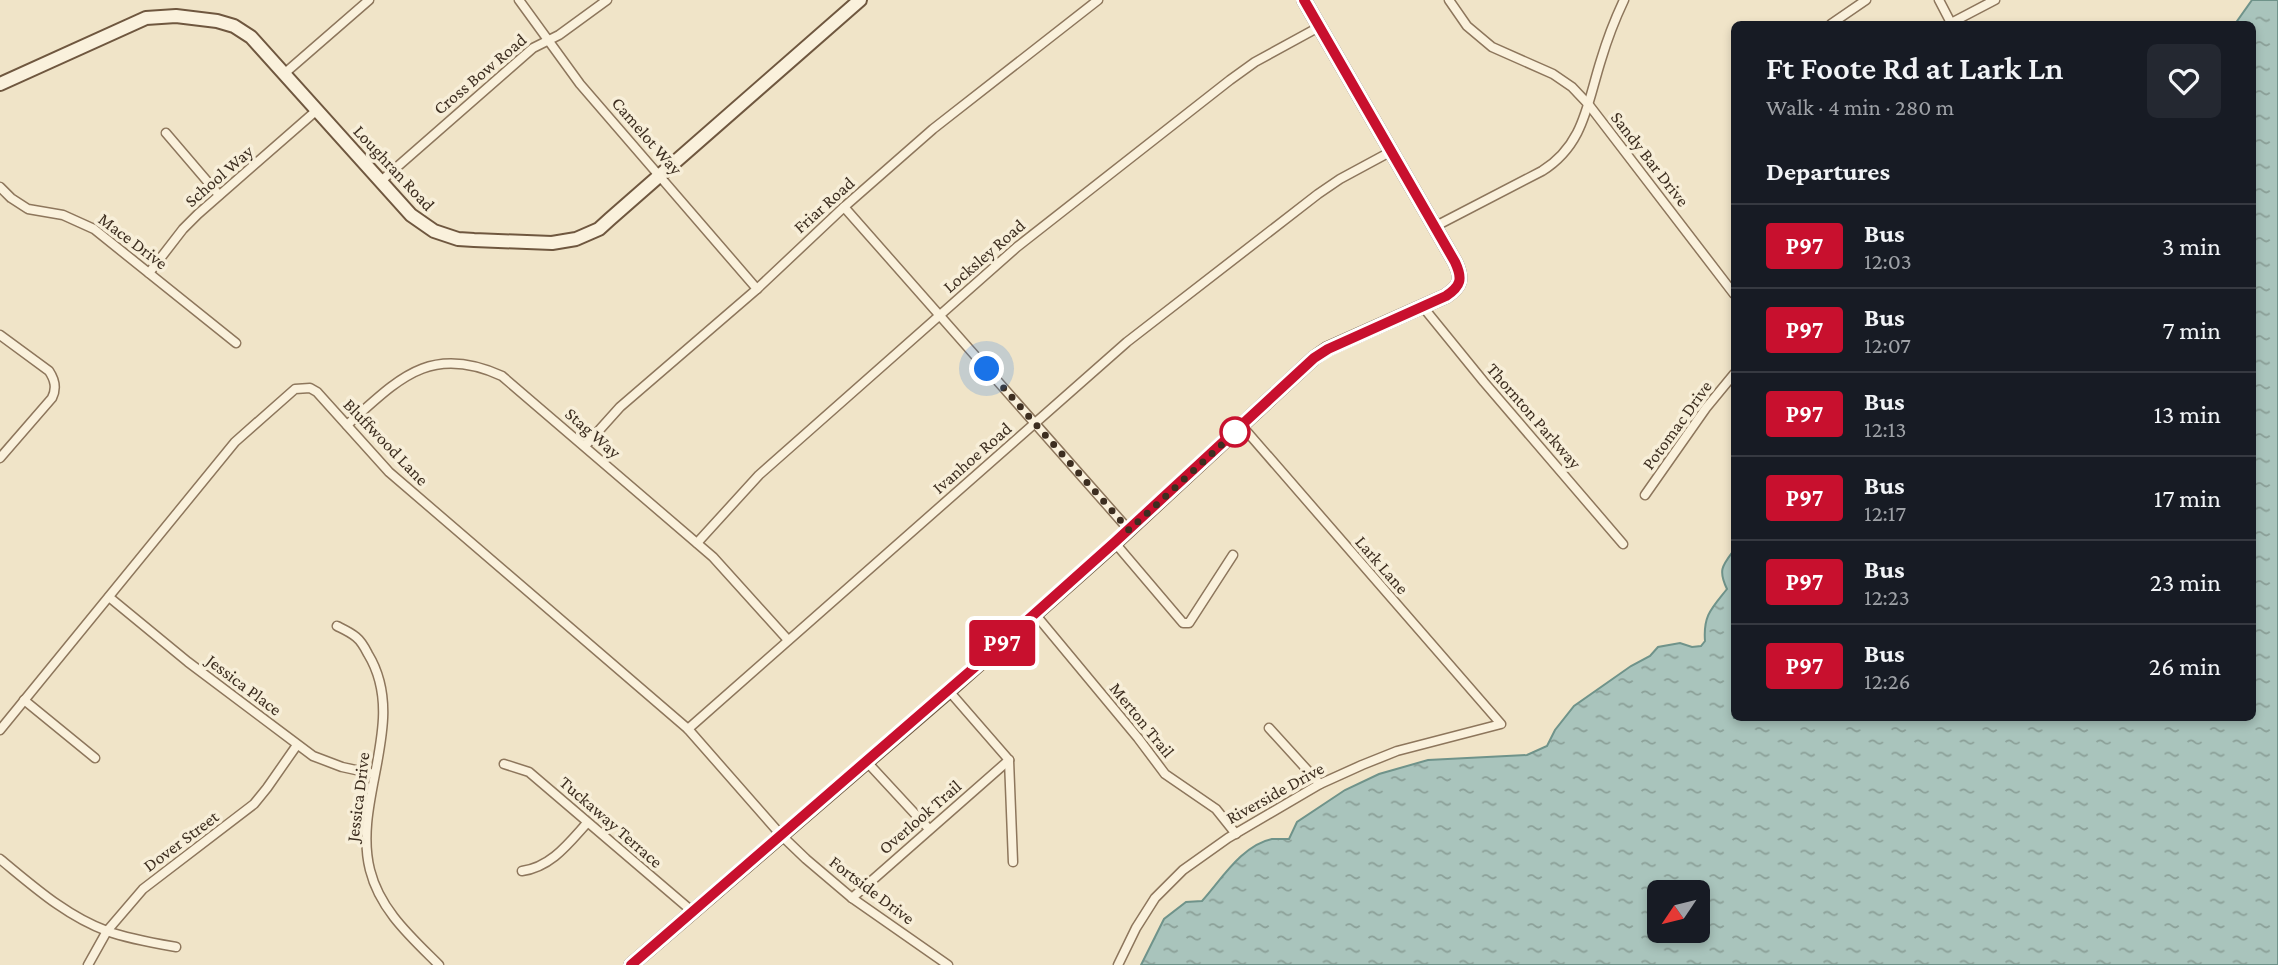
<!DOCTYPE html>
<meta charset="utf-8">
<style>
body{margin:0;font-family:"Crimson Pro",serif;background:#242831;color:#f1f3f6;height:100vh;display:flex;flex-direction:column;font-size:26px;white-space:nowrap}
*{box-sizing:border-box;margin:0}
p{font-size:23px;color:#9ea1a6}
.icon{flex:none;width:38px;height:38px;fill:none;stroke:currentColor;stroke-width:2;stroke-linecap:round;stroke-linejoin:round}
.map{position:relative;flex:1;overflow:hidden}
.sheet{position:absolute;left:1731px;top:21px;width:525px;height:700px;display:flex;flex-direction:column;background:#171b24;border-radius:10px;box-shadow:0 4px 10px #0003}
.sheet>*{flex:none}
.badge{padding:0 14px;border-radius:5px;font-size:24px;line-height:46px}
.needle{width:46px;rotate:235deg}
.buttons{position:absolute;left:1647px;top:880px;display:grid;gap:14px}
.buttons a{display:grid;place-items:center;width:63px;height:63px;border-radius:10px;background:#171b24;box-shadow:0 4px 10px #0003;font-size:35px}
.you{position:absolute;width:35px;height:35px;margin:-18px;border:5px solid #fff;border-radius:50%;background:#1a73e8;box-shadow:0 0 0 10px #1a73e833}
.map>.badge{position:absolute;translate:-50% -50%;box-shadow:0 0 0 4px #fff}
h2{padding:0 35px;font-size:26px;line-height:63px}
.round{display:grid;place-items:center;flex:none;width:74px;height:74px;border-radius:10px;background:#242831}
.summary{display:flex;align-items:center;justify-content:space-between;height:119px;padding:0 35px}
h1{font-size:33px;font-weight:600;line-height:52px}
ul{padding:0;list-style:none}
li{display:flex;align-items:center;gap:21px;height:84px;padding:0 35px;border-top:2px solid #363941}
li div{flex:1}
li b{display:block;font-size:26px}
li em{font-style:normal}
li .badge{min-width:77px;font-weight:700;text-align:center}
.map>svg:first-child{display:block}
.water{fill:url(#water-ripples);stroke:#6f938a;stroke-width:2;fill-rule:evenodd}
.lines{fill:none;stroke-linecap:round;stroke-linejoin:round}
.street-casing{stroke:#8d765c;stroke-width:11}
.secondary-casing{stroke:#6f573f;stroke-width:16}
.street{stroke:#faf1dc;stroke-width:8}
.secondary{stroke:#faf1dc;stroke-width:12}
.line-casing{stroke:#fff;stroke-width:16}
.line{stroke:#c8102e;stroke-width:10}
.walk{stroke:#3d2e20;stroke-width:7;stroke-dasharray:0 12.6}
.stop-dot{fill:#fff;stroke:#c8102e;stroke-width:3.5}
.labels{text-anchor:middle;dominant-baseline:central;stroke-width:7;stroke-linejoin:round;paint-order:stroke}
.street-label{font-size:18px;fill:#3d2e20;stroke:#f7eed8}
</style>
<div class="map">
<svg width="2278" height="965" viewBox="0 0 2278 965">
<defs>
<pattern id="water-ripples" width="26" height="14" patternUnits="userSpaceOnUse" patternTransform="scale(1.75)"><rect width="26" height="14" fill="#a9c4bc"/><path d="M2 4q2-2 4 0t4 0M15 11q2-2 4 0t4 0" fill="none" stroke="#8ba098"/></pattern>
</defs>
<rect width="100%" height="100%" fill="#f0e4c8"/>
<path class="water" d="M2252,0H2278V965H1141L1164,919L1186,902L1202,901C1221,880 1242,845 1272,839C1277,839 1283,839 1289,839L1297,822L1345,790L1379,774L1428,760L1527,755L1547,746L1555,730L1574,706L1631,666L1650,656L1658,647L1680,643L1692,647L1701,646L1705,641C1703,615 1712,608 1727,589C1718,570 1722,566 1734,550V718H2252V24H2235ZM1659,892H1698V931H1659Z"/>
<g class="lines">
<g class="street-casing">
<g id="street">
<path d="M519,0L580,84L757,289"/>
<path d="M1449,0L1467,26L1492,47L1553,74L1572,87L1589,105L1734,294"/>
<path d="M1939,0L1951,23L1995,0"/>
<path d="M1831,24L1866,0"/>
<path d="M285,73L369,0"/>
<path d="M166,133L219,195"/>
<path d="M381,181L533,48L559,35L607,0"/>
<path d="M0,187L11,198L28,209L63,215L94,229L236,343"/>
<path d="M844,207L1129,530"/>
<path d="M1434,227L1542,171C1584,145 1587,104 1601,60C1607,40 1615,19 1624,0"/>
<path d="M149,273L183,229L198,214L317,110"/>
<path d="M1423,307L1484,382L1623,544"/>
<path d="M0,335L49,371C55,380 57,388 52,398L0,458"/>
<path d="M347,425C398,380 429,343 502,376L713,557L788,640"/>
<path d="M585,446L620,407L757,289L844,207L933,129L1098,0"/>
<path d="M1645,495L1706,408L1734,374"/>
<path d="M697,543L759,475L1017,247L1230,80L1255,62L1319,27"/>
<path d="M1115,543L1183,623H1189L1233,555"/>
<path d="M109,597L188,662L313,756L342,767L374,774"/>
<path d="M1035,614L1138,738L1165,774L1216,809L1236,834"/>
<path d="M337,626C343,629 350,632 356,637C361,641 365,648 368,654C409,721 352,799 370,870C380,910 411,937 439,965"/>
<path d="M949,691L1009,760"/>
<path d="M24,700L95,758"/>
<path d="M1269,728L1320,784"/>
<path d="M688,729L1127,342L1318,194L1340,179L1390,152"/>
<path d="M0,730L235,442L295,389L310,388L317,392L389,472L688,729L781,835L806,859L852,898L948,965"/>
<path d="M1009,760L1013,862"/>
<path d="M867,762L929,829"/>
<path d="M504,764L529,772L693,912"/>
<path d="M0,859C33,886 66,916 107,931C129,939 153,943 176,947"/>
<path d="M522,871C551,867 568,844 587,823"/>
<path d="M852,898L1009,760"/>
<path d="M88,965L107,931L143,889L254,804L267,788L297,745"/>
<path d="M1118,965L1136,928L1155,898L1183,870L1228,838L1320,784L1362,765L1397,751L1501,724L1242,426"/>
</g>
</g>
<g class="secondary-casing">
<g id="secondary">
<path d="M0,84L146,18L176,16L217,21L234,26L251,37L411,215L434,231L458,239L474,240L552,243L576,239L599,229L610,219L860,0"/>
<path d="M631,965L949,691L1115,543L1314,358L1327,349L1446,296C1461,286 1463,279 1455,262L1304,0"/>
</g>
</g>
<use href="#street" class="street"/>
<use href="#secondary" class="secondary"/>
</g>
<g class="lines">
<g class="line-casing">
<path id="line" d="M631,965L983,660L1115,542L1314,358L1328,349L1446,296C1461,286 1463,279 1455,262L1304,0"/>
</g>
<use href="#line" class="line"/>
<path class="walk" d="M987,369L1129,530L1242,426L1235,432"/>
</g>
<circle class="stop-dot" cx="1235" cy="432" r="14"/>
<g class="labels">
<g class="street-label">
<text transform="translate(480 74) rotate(-40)">Cross Bow Road</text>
<text transform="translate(647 136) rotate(49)">Camelot Way</text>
<text transform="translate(1650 159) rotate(52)">Sandy Bar Drive</text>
<text transform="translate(394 168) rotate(47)">Loughran Road</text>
<text transform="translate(219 176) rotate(-41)">School Way</text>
<text transform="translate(824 205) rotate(-42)">Friar Road</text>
<text transform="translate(133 241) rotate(37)">Mace Drive</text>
<text transform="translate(984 256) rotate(-41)">Locksley Road</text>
<text transform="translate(1534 416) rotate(49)">Thornton Parkway</text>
<text transform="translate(1677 425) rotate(-54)">Potomac Drive</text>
<text transform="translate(593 433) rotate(41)">Stag Way</text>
<text transform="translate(386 442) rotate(46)">Bluffwood Lane</text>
<text transform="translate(972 458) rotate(-41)">Ivanhoe Road</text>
<text transform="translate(1382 565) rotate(49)">Lark Lane</text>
<text transform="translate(244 685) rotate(37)">Jessica Place</text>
<text transform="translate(1142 720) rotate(51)">Merton Trail</text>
<text transform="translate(1275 793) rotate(-29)">Riverside Drive</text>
<text transform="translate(358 797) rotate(-83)">Jessica Drive</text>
<text transform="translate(920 817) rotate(-41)">Overlook Trail</text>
<text transform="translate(611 822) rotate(41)">Tuckaway Terrace</text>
<text transform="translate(181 841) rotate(-37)">Dover Street</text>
<text transform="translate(872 890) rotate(37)">Fortside Drive</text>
</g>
</g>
</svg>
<div class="buttons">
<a><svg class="needle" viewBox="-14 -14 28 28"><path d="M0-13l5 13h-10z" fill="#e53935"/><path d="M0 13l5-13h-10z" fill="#9ea1a6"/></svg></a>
</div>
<div class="you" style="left:987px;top:369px"></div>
<b class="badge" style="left:1002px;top:643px;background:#c8102e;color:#fff">P97</b>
<section class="sheet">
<div class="summary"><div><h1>Ft Foote Rd at Lark Ln</h1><p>Walk · 4 min · 280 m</p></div><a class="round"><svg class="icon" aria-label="heart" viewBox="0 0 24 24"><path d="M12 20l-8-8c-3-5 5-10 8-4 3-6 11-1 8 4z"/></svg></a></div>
<h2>Departures</h2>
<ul>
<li><span class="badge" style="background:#c8102e;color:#fff">P97</span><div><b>Bus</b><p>12:03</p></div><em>3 min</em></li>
<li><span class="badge" style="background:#c8102e;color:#fff">P97</span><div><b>Bus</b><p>12:07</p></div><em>7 min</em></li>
<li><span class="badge" style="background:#c8102e;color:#fff">P97</span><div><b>Bus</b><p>12:13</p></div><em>13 min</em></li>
<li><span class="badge" style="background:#c8102e;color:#fff">P97</span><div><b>Bus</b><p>12:17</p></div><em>17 min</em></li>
<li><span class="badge" style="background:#c8102e;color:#fff">P97</span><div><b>Bus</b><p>12:23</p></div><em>23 min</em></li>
<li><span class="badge" style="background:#c8102e;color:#fff">P97</span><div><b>Bus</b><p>12:26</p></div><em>26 min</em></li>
</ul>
</section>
</div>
